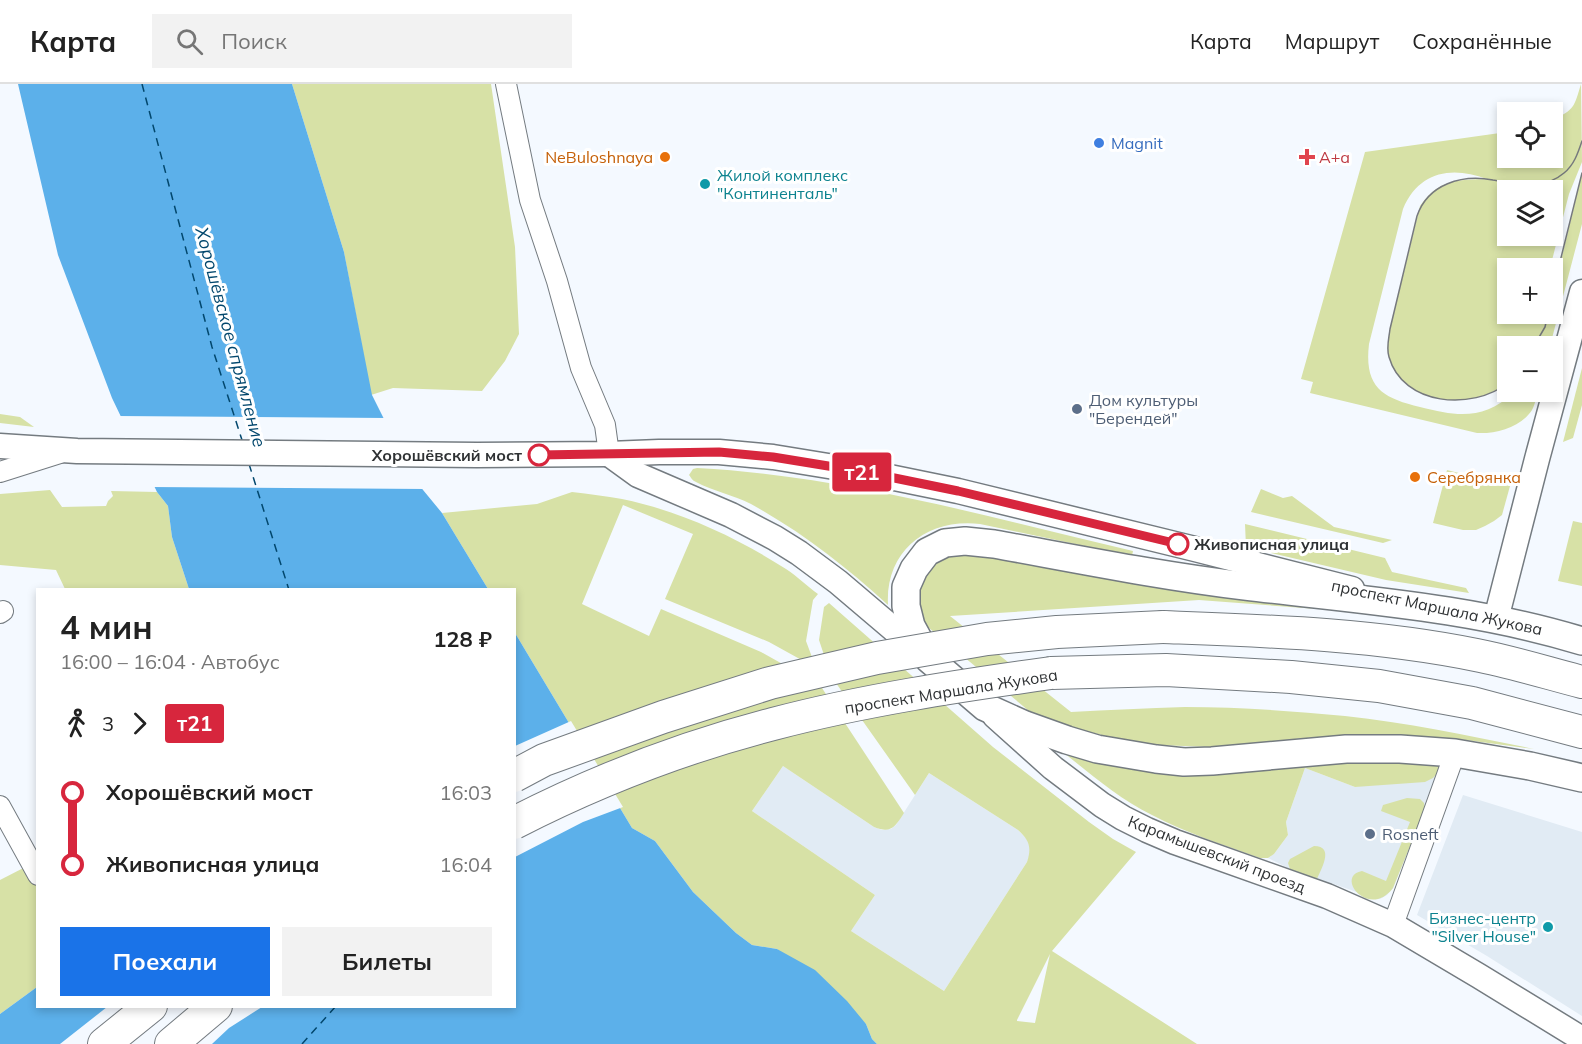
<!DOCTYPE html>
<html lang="ru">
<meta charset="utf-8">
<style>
body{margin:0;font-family:Mulish,sans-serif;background:#f2f2f2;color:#222;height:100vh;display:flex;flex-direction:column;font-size:22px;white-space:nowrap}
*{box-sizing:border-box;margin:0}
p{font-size:20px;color:#767676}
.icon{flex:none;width:33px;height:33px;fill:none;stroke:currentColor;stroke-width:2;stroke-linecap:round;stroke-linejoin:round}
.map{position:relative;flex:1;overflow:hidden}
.details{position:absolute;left:36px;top:504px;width:480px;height:420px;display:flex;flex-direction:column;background:#fff;border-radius:0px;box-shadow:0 3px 9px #0003}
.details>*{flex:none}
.badge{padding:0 12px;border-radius:4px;font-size:21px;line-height:39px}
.fabs{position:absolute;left:1497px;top:18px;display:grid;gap:12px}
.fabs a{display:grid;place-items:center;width:66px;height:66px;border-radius:0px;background:#fff;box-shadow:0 3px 9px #0003;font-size:30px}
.map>.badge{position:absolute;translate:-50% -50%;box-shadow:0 0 0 3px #fff}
.legs{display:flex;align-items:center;gap:9px;height:66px;padding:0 24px;font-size:20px}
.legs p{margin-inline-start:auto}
.head{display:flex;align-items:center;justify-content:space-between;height:102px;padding:0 24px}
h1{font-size:33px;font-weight:700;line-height:45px}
.button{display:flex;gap:12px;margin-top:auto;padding:12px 24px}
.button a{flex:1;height:69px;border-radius:0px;background:#1a73e8;color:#fff;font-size:24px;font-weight:700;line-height:69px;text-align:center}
.button a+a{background:#f2f2f2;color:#222}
ul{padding:0 24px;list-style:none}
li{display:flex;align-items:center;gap:21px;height:72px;font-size:22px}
li i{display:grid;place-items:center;width:9px;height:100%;margin:0 8px;background:currentColor}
li i::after{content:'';width:15px;height:15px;margin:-8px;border:4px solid;border-radius:50%;background:#fff}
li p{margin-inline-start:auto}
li:first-child i{background:linear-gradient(#0000 50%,currentColor 0)}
li:last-child i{background:linear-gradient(currentColor 50%,#0000 0)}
header{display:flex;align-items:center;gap:36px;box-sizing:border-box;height:84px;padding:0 30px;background:#fff;border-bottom:2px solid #e0e0e0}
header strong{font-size:28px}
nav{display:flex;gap:33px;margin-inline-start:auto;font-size:21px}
.search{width:420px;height:54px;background:#f2f2f2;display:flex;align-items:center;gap:15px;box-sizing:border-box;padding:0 21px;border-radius:0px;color:#767676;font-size:22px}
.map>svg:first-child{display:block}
.built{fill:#e1ebf4}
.green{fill:#d7e1a6;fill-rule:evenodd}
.water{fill:#5cb0ea}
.pier{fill:#f4f9ff}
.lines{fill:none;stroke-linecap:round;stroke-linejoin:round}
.ferry{stroke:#02476d;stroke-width:1.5;stroke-dasharray:8 6;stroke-linecap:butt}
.minor-casing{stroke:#747b80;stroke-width:22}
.tertiary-casing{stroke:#747b80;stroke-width:27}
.secondary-casing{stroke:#747b80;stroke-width:30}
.primary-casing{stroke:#747b80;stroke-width:34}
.minor{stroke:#fff;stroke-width:20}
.tertiary{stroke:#fff;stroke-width:24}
.secondary{stroke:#fff;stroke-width:27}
.primary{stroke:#fff;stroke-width:32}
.tram{stroke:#76797d;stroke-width:1.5}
.primary-bridge-casing{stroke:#747b80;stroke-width:34;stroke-linecap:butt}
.primary-bridge{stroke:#fff;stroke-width:32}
.line-1-casing{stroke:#fff;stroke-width:14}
.line-1{stroke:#d7263d;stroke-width:9}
.shop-dot{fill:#3f7fe0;stroke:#fff;stroke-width:2}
.food-dot{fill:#e8710a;stroke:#fff;stroke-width:2}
.health-dot{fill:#e0444e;stroke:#fff;stroke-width:2}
.culture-dot{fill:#0f9aa8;stroke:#fff;stroke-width:2}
.service-dot{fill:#5c6f8a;stroke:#fff;stroke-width:2}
.stop-1-dot{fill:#fff;stroke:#d7263d;stroke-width:3}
.labels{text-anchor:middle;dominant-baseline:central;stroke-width:6;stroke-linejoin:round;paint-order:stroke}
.shop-label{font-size:16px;fill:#366cbe;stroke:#fff;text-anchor:start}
.food-label{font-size:16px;fill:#c56008;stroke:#fff;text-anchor:end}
.health-label{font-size:16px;fill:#be3a42;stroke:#fff;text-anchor:start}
.culture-label{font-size:16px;fill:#0d838f;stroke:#fff;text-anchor:start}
.service-label{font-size:16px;fill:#4e5e75;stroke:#fff;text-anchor:start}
.stop-label{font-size:16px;font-weight:bold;fill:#2f3234;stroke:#fff;text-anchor:end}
.street-label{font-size:16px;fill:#2f3234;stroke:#fff}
.water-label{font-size:18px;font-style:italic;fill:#02476d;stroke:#fff}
</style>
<header>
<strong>Карта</strong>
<div class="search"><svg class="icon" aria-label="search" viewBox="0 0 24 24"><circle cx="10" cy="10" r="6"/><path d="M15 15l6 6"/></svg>Поиск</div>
<nav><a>Карта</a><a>Маршрут</a><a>Сохранённые</a></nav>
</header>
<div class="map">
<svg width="1582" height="960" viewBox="0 0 1582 960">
<rect width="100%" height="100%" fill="#f4f9ff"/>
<g class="built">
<path d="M783,682L874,743L882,746L891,745L896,741L929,689L1018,746L1027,755L1030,763V770L1027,778L944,907L851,847L875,811L752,727Z"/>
<path d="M1305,684L1355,703L1442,684L1393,804L1387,811L1380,815H1371L1354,807L1290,785L1268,774L1274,770L1288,751L1286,738Z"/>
<path d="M1463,711L1582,748V932L1487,872L1417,831Z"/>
</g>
<g class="green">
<path d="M292,0H491L515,163L519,250L505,277L482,307L393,304L371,311L344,168Z"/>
<path d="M1581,0L1582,78L1569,110L1550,184H1508V230H1546V234L1548,230H1552L1553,210L1582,89V140L1550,262H1538L1542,248L1534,262H1508L1507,299C1472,327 1403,322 1389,273C1386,264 1389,254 1390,245L1420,122C1439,95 1457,96 1487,95C1452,82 1419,87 1403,125L1369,260C1364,303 1382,314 1420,323C1459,333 1483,336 1515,308H1538C1536,313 1535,321 1532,326C1521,343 1497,350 1477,349L1310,309L1313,298L1301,295L1365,68L1507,48L1508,74H1552L1553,36C1575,25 1574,23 1581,0ZM1508,106H1552V152H1508Z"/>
<path d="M1582,284V321L1573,354L1563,358Z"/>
<path d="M0,330L20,333L34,343L0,339Z"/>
<path d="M697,384C845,392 989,433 1133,467L1132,472L980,440C927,434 885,467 888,521C844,481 803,449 751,420C733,411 713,407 696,398C692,396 692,395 689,391L693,385Z"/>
<path d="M1447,386L1510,402L1502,431L1494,437L1485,442L1476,446H1463L1433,439Z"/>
<path d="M1261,405L1283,414L1292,412L1334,443L1392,456L1383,459L1251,428Z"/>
<path d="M50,406L62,423L106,422L108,417L113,412L111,407L157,408L168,422L172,453L189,505H65L56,486L0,481V410Z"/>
<path d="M572,408C589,410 606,412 622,415C680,427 736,453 786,485C797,492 807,502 818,510L813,516L806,557L816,584L769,558L665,515L693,450L623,421L582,520L649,552L661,525L761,568L820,601L904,729C895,743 891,750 874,743L783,682L752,727L875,811L851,847L944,907L1027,778C1032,763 1029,756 1018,746L929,689L915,711L831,592L819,556L824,523L829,519L993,663L1089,738L1113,755L1136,768L1052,867L1197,960H877L872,955L866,940L777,865L752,861L736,849L693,808L655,757L632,744L515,549L514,506L488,505L442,429L537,420ZM1050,870L1035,939L1017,937V936Z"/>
<path d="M1573,437L1582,439V502L1558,497Z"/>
<path d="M1245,440L1385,474L1392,488L1466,504L1469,509L1386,496L1246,463Z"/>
<path d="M964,465L1124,497L1201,510L1317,525L1199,516L950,532L1071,628C1109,626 1147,624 1185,623C1239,623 1292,627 1345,632C1409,639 1471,652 1534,665L1458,655L1400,651H1345L1295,655L1238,662L1211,663L1157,661L1129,658L1071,643L1029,627L923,539L914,520L919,489L932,476Z"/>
<path d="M1064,669L1094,677L1155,688L1346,678H1399L1439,680L1442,684L1433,694L1425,698L1355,703L1305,684L1286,738L1288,751L1274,770L1268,774H1260C1224,761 1186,749 1152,731C1119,715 1092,691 1064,669Z"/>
<path d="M1407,714L1420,715L1424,719L1425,725L1393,804C1369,836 1334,792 1362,787L1386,797L1410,738L1381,727L1383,721Z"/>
<path d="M1314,762C1335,762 1321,785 1317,795L1290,785L1288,779L1290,775Z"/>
<path d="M37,777V903L0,930V796Z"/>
</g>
<g class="water">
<path d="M18,0H292L344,168L372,311L414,395L442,429L488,505H189L172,453L168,422L157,408L112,314L58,171Z"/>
<path d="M515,549L632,744L655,757L693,808L736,849L752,861L777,865L815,886L847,917L866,940L872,955L877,960H0V930L37,903L38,922H514Z"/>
</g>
<g class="pier">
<path d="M117,332L387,334L417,394L426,405L151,403Z"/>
<path d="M571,637L623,723L583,738L515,773V662Z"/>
<path d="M107,923H262L229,944L212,960H60Z"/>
</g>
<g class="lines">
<g class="ferry">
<path d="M142,0L212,263L242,356"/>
<path d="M249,380L289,506"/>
<path d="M302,960L336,922"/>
</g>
<g class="minor-casing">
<g id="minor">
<path d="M506,0L530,116L557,197L581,284L605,341L609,370"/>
<path d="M0,388L60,369"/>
<path d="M0,529L3,527"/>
<path d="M0,722L38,791"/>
<path d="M1393,841L1455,669"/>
</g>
</g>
<g class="tertiary-casing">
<g id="tertiary">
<path d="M0,362L77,367L477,371L609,370L659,368H719L773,373L865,388L958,407L1195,465L1352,505"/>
<path d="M609,370L638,391L731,431L775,454L799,469L838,498L924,571"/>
<path d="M1496,535L1537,375L1582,208"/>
<path d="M995,632L1053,684L1102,721L1123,734L1147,746L1175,758L1327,812L1393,841L1479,892L1582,955"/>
</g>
</g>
<g class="secondary-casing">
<path id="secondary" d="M1582,557C1471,523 1359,516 1245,502C1161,492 1077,475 994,460L965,457L945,459L927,468L914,485L906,503V522L911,542L929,575L985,623L1025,641L1067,656L1097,665L1156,675L1184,678L1212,677L1346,665H1400L1455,669L1530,682L1582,694"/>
</g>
<g class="primary-casing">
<g id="primary">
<path d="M1163,543C1268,547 1373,550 1476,571C1512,578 1547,589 1582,598"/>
<path d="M1051,589L1166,586L1291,593L1379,602L1472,619L1582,648"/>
<path d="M104,960L151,922"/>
<path d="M171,960L216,922"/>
</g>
</g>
<use href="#minor" class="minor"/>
<use href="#tertiary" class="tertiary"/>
<use href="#secondary" class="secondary"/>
<use href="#primary" class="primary"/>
<g class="tram">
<path d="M1552,210L1582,89"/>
<path d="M1534,262L1545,243L1548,230"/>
<path d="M1508,299C1472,327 1403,322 1389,273C1386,264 1389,254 1390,245L1417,132C1428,100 1462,90 1493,96C1517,100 1543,107 1564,89C1574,81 1578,69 1582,57"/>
</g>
<g class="primary-bridge-casing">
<g id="primary-bridge">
<path d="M514,692L544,676L663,633L770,599L877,574L987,555L1057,548L1163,543"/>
<path d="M514,739C596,697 684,663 773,640C864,616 958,602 1051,589"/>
</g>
</g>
<use href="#primary-bridge" class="primary-bridge"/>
</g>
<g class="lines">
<g class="line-1-casing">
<path id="line-1" d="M539,371L719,368L773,373L865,388L958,407L1178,460"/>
</g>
<use href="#line-1" class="line-1"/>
</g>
<circle class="shop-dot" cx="1099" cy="59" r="6"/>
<g class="food-dot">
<circle cx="665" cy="73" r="6"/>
<circle cx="1415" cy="393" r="6"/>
</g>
<path class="health-dot" d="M1304 64h6v6h6v6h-6v6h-6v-6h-6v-6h6z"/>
<g class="culture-dot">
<circle cx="705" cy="100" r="6"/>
<circle cx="1548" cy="843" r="6"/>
</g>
<g class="service-dot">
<circle cx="1077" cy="325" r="6"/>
<circle cx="1370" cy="750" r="6"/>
</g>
<g class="stop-1-dot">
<circle cx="539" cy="371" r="10"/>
<circle cx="1178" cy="460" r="10"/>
</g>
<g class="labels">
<g class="shop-label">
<text x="1111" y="59">Magnit</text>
</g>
<g class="food-label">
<text x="653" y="73">NeBuloshnaya</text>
<text x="1427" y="393" text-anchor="start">Серебрянка</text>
</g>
<g class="health-label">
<text x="1319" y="73">А+а</text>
</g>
<g class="culture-label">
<text x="717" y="91">Жилой комплекс<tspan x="717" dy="18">"Континенталь"</tspan></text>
<text x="1536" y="834" text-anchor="end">Бизнес-центр<tspan x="1536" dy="18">"Silver House"</tspan></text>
</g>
<g class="service-label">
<text x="1089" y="316">Дом культуры<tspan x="1089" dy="18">"Берендей"</tspan></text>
<text x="1382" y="750">Rosneft</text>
</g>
<g class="stop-label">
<text x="522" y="371">Хорошёвский мост</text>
<text x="1194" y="460" text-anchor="start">Живописная улица</text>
</g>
<g class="street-label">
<text transform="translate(1437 523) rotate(12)">проспект Маршала Жукова</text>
<text transform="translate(951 607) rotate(-9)">проспект Маршала Жукова</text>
<text transform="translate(1217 770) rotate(21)">Карамышевский проезд</text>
</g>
<g class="water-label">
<text transform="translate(231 253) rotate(75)">Хорошёвское спрямление</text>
</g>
</g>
</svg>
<div class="fabs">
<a><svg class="icon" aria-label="locate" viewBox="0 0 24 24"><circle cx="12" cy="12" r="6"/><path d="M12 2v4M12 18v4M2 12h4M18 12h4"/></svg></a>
<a><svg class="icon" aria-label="layers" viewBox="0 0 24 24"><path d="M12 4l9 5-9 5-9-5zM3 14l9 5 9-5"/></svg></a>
<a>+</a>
<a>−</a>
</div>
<b class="badge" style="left:862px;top:388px;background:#d7263d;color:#fff">т21</b>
<section class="details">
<div class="head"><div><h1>4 мин</h1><p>16:00 – 16:04 · Автобус</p></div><b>128 ₽</b></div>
<div class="legs"><svg class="icon" aria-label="walk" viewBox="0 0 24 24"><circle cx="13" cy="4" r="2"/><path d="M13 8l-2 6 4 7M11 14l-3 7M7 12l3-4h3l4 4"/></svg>3<svg class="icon" aria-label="forward" viewBox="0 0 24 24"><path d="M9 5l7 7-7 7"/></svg><b class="badge" style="background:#d7263d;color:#fff">т21</b></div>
<ul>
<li><i style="color:#d7263d"></i><b>Хорошёвский мост</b><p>16:03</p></li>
<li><i style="color:#d7263d"></i><b>Живописная улица</b><p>16:04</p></li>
</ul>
<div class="button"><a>Поехали</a><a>Билеты</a></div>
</section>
</div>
